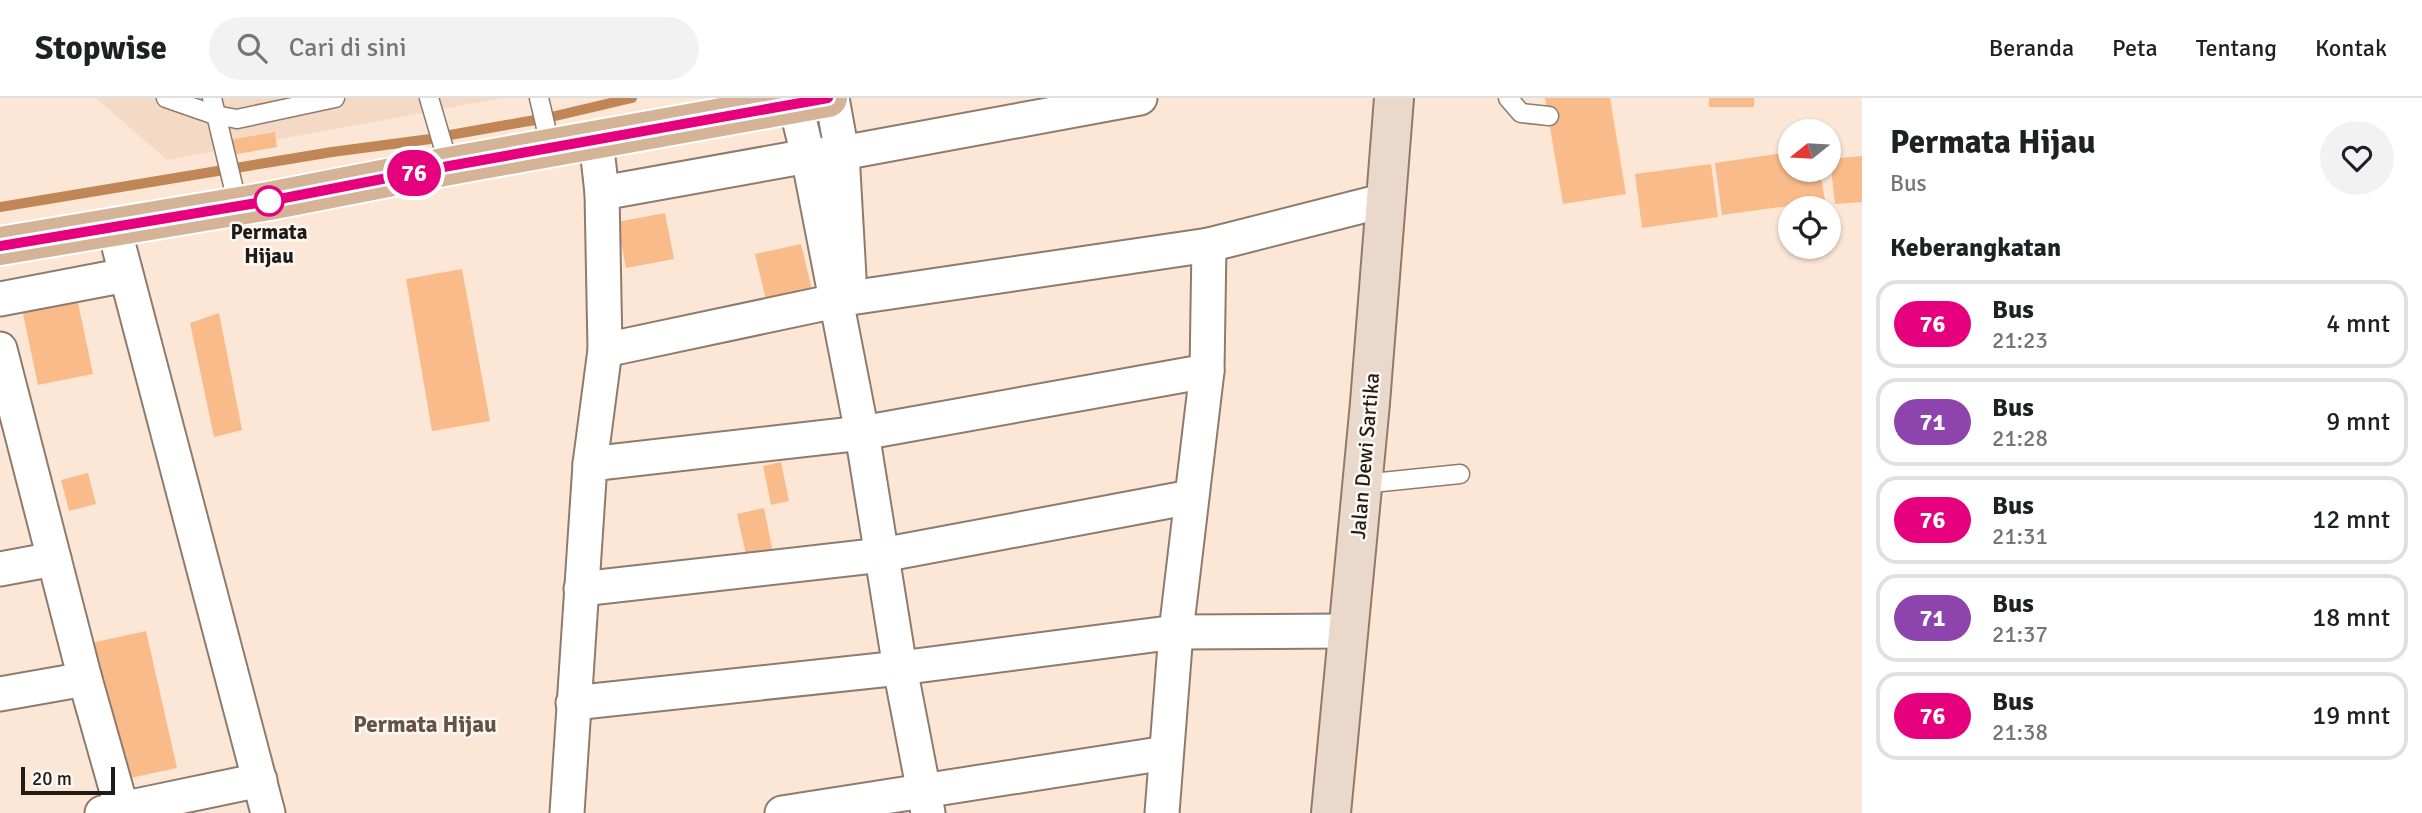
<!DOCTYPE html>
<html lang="id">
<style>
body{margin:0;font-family:Signika,sans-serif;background:#f2f2f2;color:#202124;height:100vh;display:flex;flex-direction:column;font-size:26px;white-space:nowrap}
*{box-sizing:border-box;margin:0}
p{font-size:23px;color:#757577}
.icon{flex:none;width:38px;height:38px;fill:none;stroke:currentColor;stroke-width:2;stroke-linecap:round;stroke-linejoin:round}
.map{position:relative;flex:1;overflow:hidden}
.details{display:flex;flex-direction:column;background:#fff;width:560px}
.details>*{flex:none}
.badge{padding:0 14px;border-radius:23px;font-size:24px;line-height:46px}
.needle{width:46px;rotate:252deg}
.buttons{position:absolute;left:1778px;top:21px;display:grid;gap:14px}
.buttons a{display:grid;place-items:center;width:63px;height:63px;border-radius:50%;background:#fff;box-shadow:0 2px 5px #0004;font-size:35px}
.scale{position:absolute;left:21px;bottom:18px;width:94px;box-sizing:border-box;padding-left:7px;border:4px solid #221b15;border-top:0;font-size:19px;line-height:24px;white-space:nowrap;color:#221b15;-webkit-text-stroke:5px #fcf8f4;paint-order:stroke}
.map>.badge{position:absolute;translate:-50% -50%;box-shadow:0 0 0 4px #fff}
h2{padding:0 28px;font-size:26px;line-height:63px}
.round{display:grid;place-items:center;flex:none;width:74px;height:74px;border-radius:37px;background:#f2f2f2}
.overview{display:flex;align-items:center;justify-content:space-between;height:119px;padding:0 28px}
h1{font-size:33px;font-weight:700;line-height:52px}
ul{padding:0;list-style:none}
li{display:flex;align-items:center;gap:21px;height:88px;margin:0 14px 10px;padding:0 14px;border:4px solid #e0e0e0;border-radius:21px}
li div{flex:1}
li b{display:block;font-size:26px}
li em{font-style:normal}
li .badge{min-width:77px;font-weight:700;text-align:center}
header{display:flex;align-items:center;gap:42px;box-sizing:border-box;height:98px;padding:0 35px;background:#fff;border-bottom:2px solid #e0e0e0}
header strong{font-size:33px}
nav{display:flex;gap:38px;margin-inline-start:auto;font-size:24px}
.search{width:490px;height:63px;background:#f2f2f2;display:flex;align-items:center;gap:18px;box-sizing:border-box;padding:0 24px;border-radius:38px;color:#757577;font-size:26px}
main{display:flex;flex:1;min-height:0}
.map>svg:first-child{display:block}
.built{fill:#f4d9c4}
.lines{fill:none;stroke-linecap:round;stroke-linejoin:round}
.stream{stroke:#c18656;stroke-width:10}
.building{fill:#f9bb8a}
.lane-casing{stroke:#8e7b6d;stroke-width:21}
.street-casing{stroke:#8e7b6d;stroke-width:37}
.secondary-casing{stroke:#8e7b6d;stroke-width:42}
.primary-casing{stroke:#fff;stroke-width:42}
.lane{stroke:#fff;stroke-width:18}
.street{stroke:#fff;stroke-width:33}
.secondary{stroke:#ead9cb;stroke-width:38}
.primary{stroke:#d5b397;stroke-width:38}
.line-casing{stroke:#fff;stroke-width:16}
.line{stroke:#e6007e;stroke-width:10}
.stop-dot{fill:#fff;stroke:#e6007e;stroke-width:3.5}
.labels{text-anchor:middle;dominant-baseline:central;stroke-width:5;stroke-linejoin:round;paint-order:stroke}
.stop-label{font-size:21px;font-weight:bold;fill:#221b15;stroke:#fcf8f4}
.street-label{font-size:21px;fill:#221b15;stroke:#fcf8f4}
.neighbourhood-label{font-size:23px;font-weight:bold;fill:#645245;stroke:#fcf8f4}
</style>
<header>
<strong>Stopwise</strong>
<div class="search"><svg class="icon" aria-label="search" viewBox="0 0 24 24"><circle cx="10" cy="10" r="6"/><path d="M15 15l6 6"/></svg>Cari di sini</div>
<nav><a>Beranda</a><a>Peta</a><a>Tentang</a><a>Kontak</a></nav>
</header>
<main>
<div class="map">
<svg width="1862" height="715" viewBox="0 0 1862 715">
<rect width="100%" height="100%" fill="#fce7d7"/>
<path class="built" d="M96,0H502L167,62Z"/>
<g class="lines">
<g class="stream">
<path d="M551,19L632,0"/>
<path d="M450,37L535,22"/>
<path d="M0,109L332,54L438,40"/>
</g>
</g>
<g class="building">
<path d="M1545,0H1610L1626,96L1563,106Z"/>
<rect x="1709" y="0" width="45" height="9"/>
<path d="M275,34L277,49L232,57L229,42Z"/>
<path d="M1790,54V72H1820L1825,103L1722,117L1715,65Z"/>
<path d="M1862,58V104L1835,106L1830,61Z"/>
<path d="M1711,66L1718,119L1642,130L1635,76Z"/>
<path d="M665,115L674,161L626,170L617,124Z"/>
<path d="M801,146L812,192L766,202L755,156Z"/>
<path d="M462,171L490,323L432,333L406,181Z"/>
<path d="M77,200L93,276L38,287L22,211Z"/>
<path d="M219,215L242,332L214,339L190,225Z"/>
<path d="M781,364L789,403L771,407L763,368Z"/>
<path d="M88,375L96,406L69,413L61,382Z"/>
<path d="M764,410L774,460L748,466L737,416Z"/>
<path d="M146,533L177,670L121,682L91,545Z"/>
</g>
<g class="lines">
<g class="lane-casing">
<g id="lane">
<path d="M166,0L215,17L237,21L335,0"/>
<path d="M212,0L238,108"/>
<path d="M429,0L449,68"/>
<path d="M539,0L551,51"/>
<path d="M1508,0L1521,15L1549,18"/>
<path d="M1362,386L1460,376"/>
</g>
</g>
<g class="street-casing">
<g id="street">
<path d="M832,0L842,55L849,179"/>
<path d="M795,4L808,58L862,335L900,570L928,715"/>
<path d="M602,95L808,58L842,55L1140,0"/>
<path d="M114,130L268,715"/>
<path d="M0,201L126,177"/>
<path d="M0,251L85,581L123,715"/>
<path d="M605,252L850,200L1209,147L1386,102"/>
<path d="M590,366L862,335L1207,273"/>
<path d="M0,471L54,461"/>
<path d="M581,491L882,457L1191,399"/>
<path d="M0,596L85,581"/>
<path d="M573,605L900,570L1176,534L1348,533"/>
<path d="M102,715L260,682"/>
<path d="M567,715L590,366L605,252L602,95L596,42"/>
<path d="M782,715L1166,655"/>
<path d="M1162,715L1176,534L1207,273L1209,147"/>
</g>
</g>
<g class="secondary-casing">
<path id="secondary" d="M1331,715L1370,305L1394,0"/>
</g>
<g class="primary-casing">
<path id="primary" d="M0,148L269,103L449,68L828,0"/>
</g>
<use href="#lane" class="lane"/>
<use href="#street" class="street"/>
<use href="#secondary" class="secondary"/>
<use href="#primary" class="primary"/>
</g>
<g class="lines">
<g class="line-casing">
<path id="line" d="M0,148L269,103L449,68L828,0"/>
</g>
<use href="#line" class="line"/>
</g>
<circle class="stop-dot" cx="269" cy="103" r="14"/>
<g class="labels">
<g class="stop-label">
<text x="269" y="134">Permata<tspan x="269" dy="24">Hijau</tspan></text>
</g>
<g class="street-label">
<text transform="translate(1365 358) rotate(-85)">Jalan Dewi Sartika</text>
</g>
<g class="neighbourhood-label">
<text x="425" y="626">Permata Hijau</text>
</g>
</g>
</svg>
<div class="buttons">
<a><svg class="needle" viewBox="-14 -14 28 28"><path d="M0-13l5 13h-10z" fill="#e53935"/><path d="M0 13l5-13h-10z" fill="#757577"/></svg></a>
<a><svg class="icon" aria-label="locate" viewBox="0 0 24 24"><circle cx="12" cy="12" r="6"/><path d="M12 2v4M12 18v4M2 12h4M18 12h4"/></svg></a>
</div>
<div class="scale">20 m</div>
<b class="badge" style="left:414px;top:75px;background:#e6007e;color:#fff">76</b>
</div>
<section class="details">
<div class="overview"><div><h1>Permata Hijau</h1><p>Bus</p></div><a class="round"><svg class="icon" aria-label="heart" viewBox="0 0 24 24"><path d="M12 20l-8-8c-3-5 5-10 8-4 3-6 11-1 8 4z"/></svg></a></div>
<h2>Keberangkatan</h2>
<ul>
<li><span class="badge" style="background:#e6007e;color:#fff">76</span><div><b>Bus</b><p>21:23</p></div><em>4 mnt</em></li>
<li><span class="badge" style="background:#8e44ad;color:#fff">71</span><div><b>Bus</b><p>21:28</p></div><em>9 mnt</em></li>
<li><span class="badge" style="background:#e6007e;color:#fff">76</span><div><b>Bus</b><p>21:31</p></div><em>12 mnt</em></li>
<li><span class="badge" style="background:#8e44ad;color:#fff">71</span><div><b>Bus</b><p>21:37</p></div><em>18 mnt</em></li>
<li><span class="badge" style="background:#e6007e;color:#fff">76</span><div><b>Bus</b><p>21:38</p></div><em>19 mnt</em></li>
</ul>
</section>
</main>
